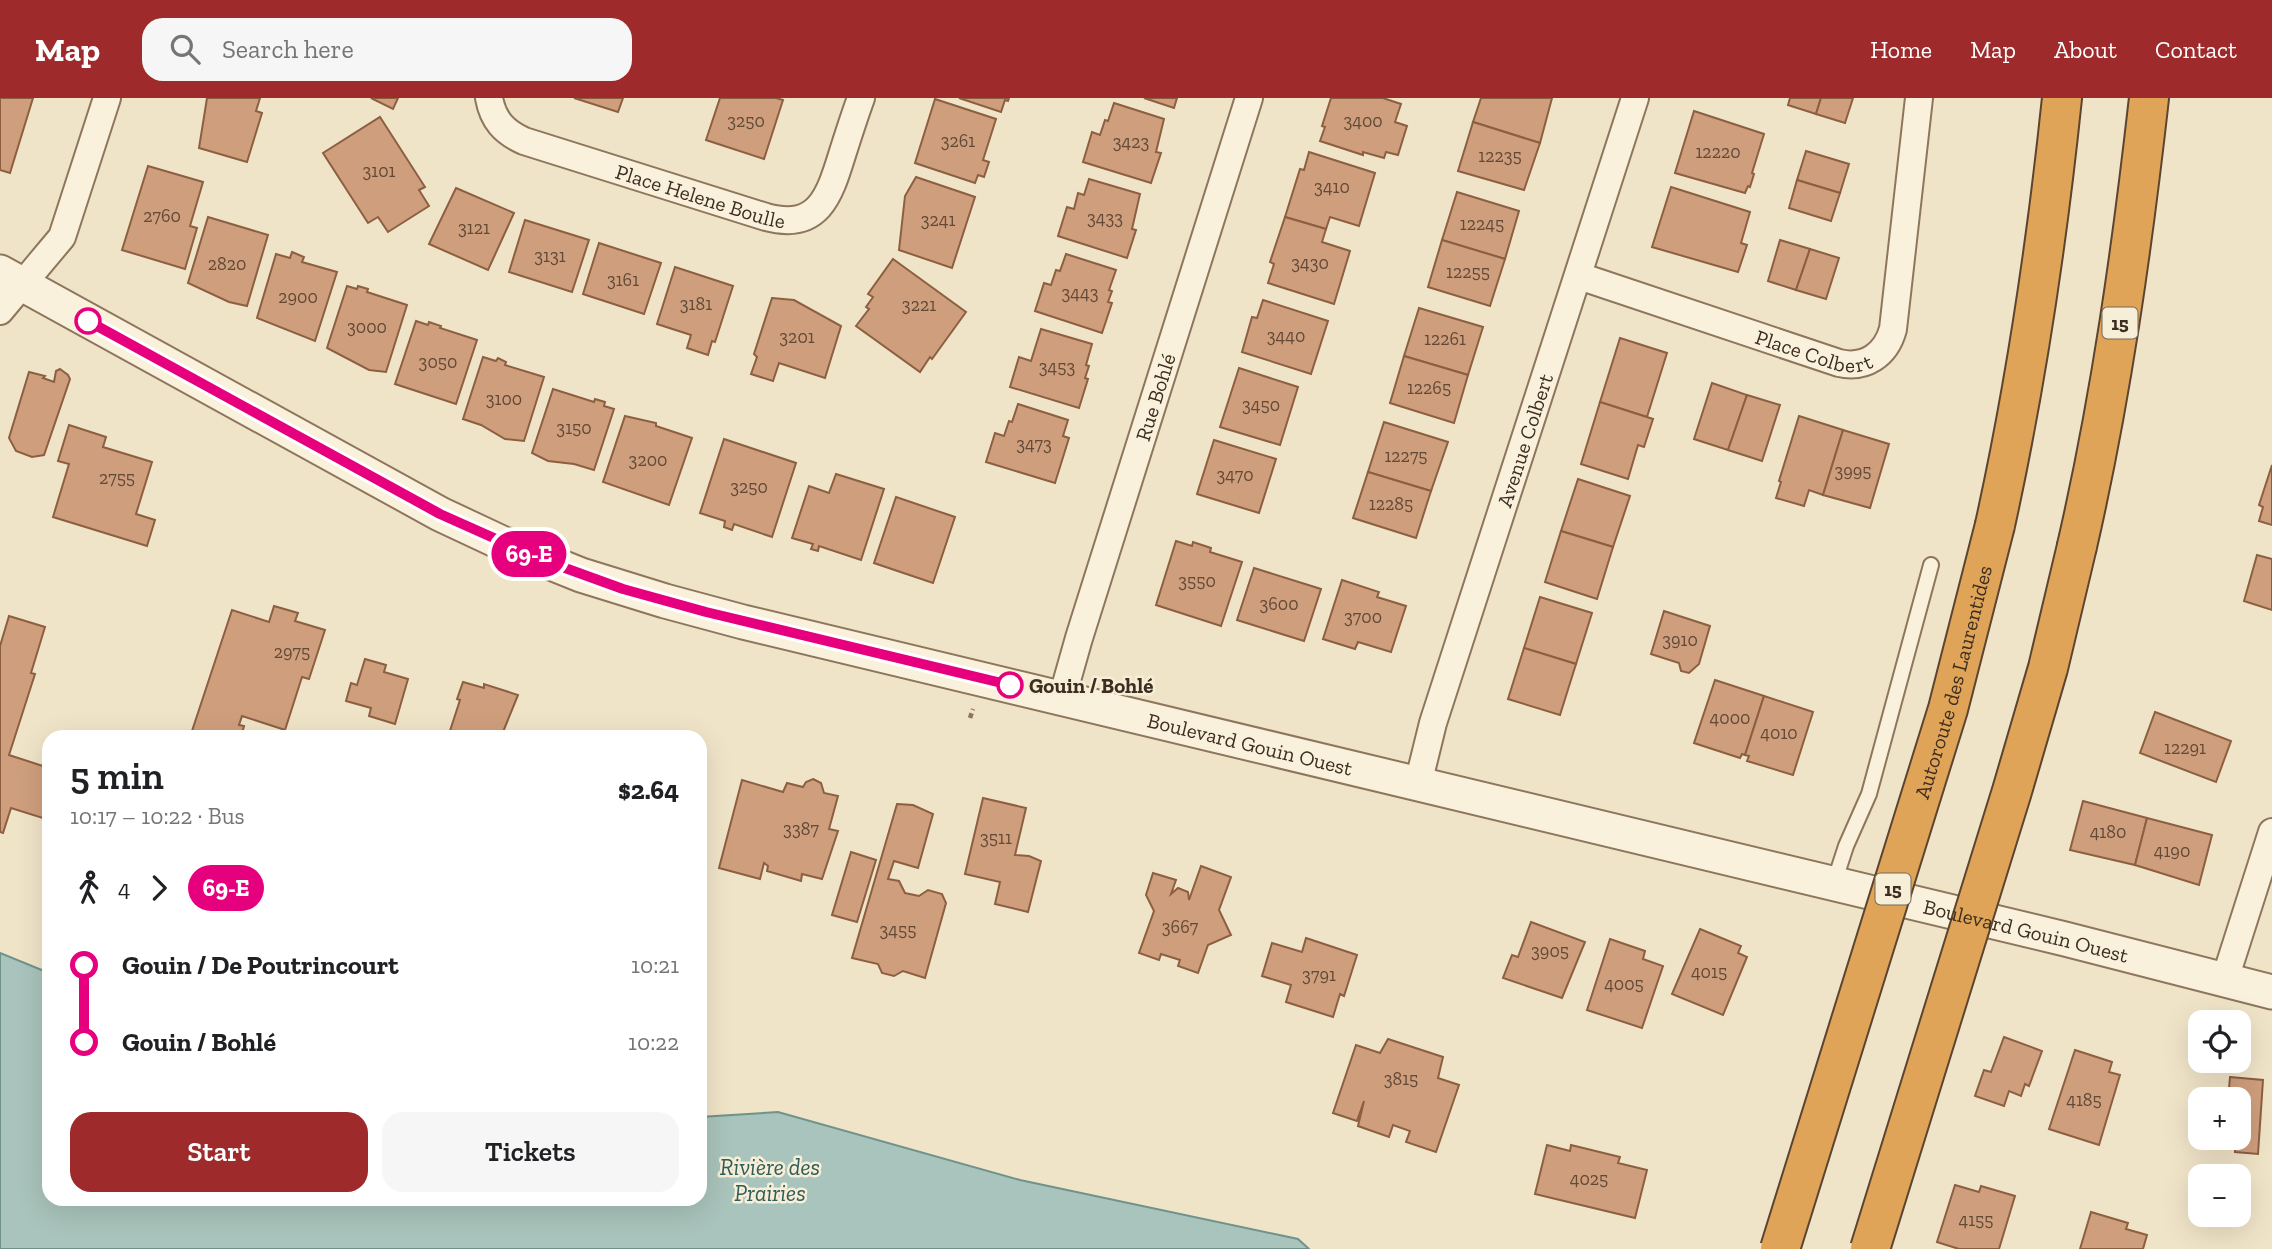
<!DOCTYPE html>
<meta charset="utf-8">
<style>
body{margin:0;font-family:"Zilla Slab",serif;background:#f6f6f6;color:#202124;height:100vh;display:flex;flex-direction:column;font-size:26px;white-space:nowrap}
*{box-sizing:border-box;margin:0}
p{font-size:23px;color:#757577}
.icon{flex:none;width:38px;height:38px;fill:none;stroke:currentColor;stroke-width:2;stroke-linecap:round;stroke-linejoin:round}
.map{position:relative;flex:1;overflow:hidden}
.drawer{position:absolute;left:42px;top:632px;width:665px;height:476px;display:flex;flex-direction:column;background:#fff;border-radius:21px;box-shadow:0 7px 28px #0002}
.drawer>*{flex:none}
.badge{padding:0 14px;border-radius:23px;font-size:24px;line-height:46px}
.tools{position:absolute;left:2188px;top:912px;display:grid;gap:14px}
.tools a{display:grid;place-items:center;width:63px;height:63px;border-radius:14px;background:#fff;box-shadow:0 7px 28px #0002;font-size:35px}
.map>.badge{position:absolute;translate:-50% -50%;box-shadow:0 0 0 4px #fff}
.legs{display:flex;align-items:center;gap:10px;height:77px;padding:0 28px;font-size:23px}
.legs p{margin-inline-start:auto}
.overview{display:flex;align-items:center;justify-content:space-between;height:119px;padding:0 28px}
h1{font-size:38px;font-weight:600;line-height:52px}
.primary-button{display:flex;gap:14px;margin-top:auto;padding:14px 28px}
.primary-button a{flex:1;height:80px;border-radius:21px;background:#9e2a2b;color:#fff;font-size:28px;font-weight:600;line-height:80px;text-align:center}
.primary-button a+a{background:#f6f6f6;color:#202124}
ul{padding:0 28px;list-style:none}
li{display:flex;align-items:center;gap:24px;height:77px;font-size:26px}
li i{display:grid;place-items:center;width:10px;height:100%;margin:0 9px;background:currentColor}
li i::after{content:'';width:18px;height:18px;margin:-9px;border:5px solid;border-radius:50%;background:#fff}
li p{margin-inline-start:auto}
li:first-child i{background:linear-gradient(#0000 50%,currentColor 0)}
li:last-child i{background:linear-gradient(currentColor 50%,#0000 0)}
header{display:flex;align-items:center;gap:42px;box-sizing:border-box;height:98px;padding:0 35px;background:#9e2a2b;color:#fff}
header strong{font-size:33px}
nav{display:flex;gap:38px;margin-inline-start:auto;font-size:24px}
.search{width:490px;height:63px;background:#f6f6f6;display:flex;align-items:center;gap:18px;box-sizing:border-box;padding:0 24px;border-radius:21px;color:#757577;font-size:26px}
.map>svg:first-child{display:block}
.water{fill:#a9c4bc;stroke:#6f938a;stroke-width:2}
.building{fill:#cf9f7d;stroke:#8d5f41;stroke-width:2}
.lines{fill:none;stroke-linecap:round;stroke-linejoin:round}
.service-casing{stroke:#8d765c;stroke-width:18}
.minor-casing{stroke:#8d765c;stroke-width:30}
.tertiary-casing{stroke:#8d765c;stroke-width:37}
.motorway-casing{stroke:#5b4430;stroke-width:42}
.path{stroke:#8d765c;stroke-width:4.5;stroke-dasharray:5 3.5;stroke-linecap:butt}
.service{stroke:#faf1dc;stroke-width:14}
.minor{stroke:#faf1dc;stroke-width:26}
.tertiary{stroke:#faf1dc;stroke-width:33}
.motorway{stroke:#e0a458;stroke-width:38}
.motorway-bridge-casing{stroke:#5b4430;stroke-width:42;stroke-linecap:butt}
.motorway-bridge{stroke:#e0a458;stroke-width:38}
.line-1-casing{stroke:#fff;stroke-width:16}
.line-1{stroke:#e6007e;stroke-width:10}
.stop-1-dot{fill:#fff;stroke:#e6007e;stroke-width:3.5}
.labels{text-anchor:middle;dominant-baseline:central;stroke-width:5;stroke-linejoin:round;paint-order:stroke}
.number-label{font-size:18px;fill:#624a37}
.shield{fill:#f7eed8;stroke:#756857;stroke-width:2}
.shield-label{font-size:19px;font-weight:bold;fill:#3d2e20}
.street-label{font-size:21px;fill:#3d2e20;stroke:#f7eed8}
.stop-label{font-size:21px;font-weight:bold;fill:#3d2e20;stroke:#f7eed8;text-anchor:start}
.water-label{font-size:23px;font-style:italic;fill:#2f5d5a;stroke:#f7eed8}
</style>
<header>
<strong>Map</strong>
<div class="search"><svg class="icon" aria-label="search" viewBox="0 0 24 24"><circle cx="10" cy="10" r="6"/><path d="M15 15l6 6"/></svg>Search here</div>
<nav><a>Home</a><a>Map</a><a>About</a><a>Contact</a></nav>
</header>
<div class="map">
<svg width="2272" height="1151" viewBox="0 0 2272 1151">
<rect width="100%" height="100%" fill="#f0e4c8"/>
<path class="water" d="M0,855L49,875V1101H700V1019L778,1014L1020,1082L1298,1141L1309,1151H0Z"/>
<g class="building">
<path d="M0,0H33L10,75L0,72Z"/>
<path d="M207,0H260L256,13L262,15L247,64L199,50Z"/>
<path d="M371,0H398L393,11Z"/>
<path d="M574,0H623L618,14Z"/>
<path d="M720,0H776L783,2L764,61L706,42Z"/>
<path d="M959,0H1009L1008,3L1005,2L1001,14Z"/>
<path d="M1144,0H1177L1174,10Z"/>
<path d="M1331,0H1383L1401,6L1395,24L1407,28L1398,57L1386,54L1384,60L1363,54V57L1320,43L1325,29L1322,28Z"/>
<path d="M1481,0H1552L1540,45L1473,24Z"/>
<path d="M1790,0H1821L1816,16L1788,7Z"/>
<path d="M1821,0H1853L1845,25L1816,16Z"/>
<path d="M935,1L996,21L983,62L989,64L984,79L978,77L975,85L915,65Z"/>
<path d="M1114,5L1164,21L1156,54L1161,55L1151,85L1083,64L1092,34L1100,37L1105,22L1108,23Z"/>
<path d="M1694,13L1764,36L1752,75L1754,76L1750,89L1748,88L1745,95L1675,75Z"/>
<path d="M380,19L425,89L419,92L429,108L388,134L378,119L368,125L323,55Z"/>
<path d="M1473,24L1540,45L1524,92L1458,73Z"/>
<path d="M1806,53L1849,66L1840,95L1797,82Z"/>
<path d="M1309,54L1375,75L1359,128L1330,119L1326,131L1285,119L1300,71L1304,72Z"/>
<path d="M148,68L203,84L190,128L197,130L185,171L122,152Z"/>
<path d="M916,79L975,99L952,170L899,152L905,98Z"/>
<path d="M1089,81L1140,96L1132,131L1136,132L1127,160L1058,138L1067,109L1074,111L1078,95L1084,97Z"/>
<path d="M1797,82L1840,95L1831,123L1789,110Z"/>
<path d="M1671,89L1750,114L1741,145L1747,147L1738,174L1652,149Z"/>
<path d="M456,90L514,115L488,172L429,146Z"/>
<path d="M1457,94L1519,113L1505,161L1442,142Z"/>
<path d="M208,119L268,137L247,208L229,204L188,185Z"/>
<path d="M1285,119L1326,131L1322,144L1350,153L1334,206L1268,185L1274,166L1270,164Z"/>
<path d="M525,122L589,142L572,194L509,174Z"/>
<path d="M1442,142L1505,161L1490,208L1428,189Z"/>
<path d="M1780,142L1810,151L1796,192L1768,183Z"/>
<path d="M599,145L661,165L644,216L583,196Z"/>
<path d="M1810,151L1839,160L1826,201L1796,192Z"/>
<path d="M292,154L304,159L302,164L337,174L315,243L257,220L276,156L290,160Z"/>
<path d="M1066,156L1116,172L1109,192L1112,193L1108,204L1112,205L1102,235L1035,213L1044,185L1051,187L1056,172L1060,173Z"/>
<path d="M893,161L966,214L932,261L930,259L920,274L856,228L869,211L866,209L873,199L868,196Z"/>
<path d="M675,169L733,188L715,244L712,243L708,257L687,250L691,237L657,226Z"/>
<path d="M347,188L357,191L358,188L368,191L367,194L407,207L386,274L369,272L327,250Z"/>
<path d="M772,200L794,202L841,228L825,280L779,265L773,283L751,276L757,259L754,256Z"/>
<path d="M1263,202L1328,223L1311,276L1242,254L1252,219L1257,220Z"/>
<path d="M1419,210L1483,229L1468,277L1404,258Z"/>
<path d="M416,223L428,227L429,224L441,228L440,230L477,242L456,306L395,286Z"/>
<path d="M1041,231L1092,246L1086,267L1089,268L1085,280L1088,281L1079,310L1010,289L1019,259L1031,263Z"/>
<path d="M1620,240L1667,255L1647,319L1600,304Z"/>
<path d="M1404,258L1468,277L1454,325L1390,305Z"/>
<path d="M483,259L496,263L498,260L506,264L505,267L544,279L524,343L505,341L481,327L463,321Z"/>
<path d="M1239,270L1298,289L1280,347L1220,329Z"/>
<path d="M60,271L68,277L70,281L44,357L32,359L16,353L9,340L29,274L45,278L43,280L54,284L56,273Z"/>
<path d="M1712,285L1747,297L1728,352L1694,341Z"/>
<path d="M553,291L594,304L595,301L605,304L604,308L614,311L594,372L574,366L548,363L532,355Z"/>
<path d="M1747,297L1780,307L1762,363L1728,352Z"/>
<path d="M1600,304L1653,321L1644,349L1638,347L1628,381L1581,366Z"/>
<path d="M1018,306L1068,322L1063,338L1069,340L1055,385L986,364L995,335L1004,338L1009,323L1012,324Z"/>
<path d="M625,318L656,325V328L692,340L669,407L603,384Z"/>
<path d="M1799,318L1843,332L1823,397L1809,392L1804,408L1776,400L1781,384L1779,383Z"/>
<path d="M1384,324L1448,344L1431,393L1368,374Z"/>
<path d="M69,327L106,339L103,349L152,364L136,416L155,422L147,448L53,419L69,366L58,363Z"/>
<path d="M1843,332L1889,346L1870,410L1823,397Z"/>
<path d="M724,341L796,365L772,439L734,426L732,432L724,429L725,423L700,415Z"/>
<path d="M1214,342L1276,361L1259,415L1197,396Z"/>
<path d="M2272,367V427L2259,423L2263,409L2259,407Z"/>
<path d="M1368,374L1431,393L1416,440L1353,420Z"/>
<path d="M836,376L884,391L861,462L819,448L818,453L811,451L813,446L792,440L809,388L829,395Z"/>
<path d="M1578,381L1630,398L1613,449L1561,433Z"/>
<path d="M896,399L955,419L933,485L874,465Z"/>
<path d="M1561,433L1613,449L1597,501L1545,484Z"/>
<path d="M1176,443L1192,448L1193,444L1211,450L1210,454L1242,464L1221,528L1156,507Z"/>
<path d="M2257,457L2272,461V512L2244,503Z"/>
<path d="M1254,470L1321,491L1304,543L1237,522Z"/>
<path d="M1342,482L1379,494L1377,499L1406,508L1391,554L1358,544L1355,551L1323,541Z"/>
<path d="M1540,499L1592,515L1576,566L1524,550Z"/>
<path d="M274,508L298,515L295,523L325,532L309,581L302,579L285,632L242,618L239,627L244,628L241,639H190L232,512L269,524Z"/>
<path d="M1664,513L1710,528L1699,566L1689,575L1681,573L1679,565L1651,556Z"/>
<path d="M9,518L45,529L31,575L35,576L9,657L49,670V722L11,710L3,735L0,734V548Z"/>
<path d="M1524,550L1576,566L1560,617L1508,601Z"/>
<path d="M365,561L386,567L384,574L408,581L395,626L369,618L371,610L346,603L351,585L357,587Z"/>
<path d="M1715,582L1764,598L1745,657L1742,656L1740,660L1694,645Z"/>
<path d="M463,584L484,590V586L518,597L501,639H448L460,602L457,601Z"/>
<path d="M1764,598L1813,614L1793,677L1747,663L1749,658L1745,657Z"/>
<path d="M2155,614L2231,643L2216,684L2140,655Z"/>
<path d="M813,681L821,685L824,695L838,698L829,731L838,733L822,781L802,776L801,783L767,773L768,768L764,765L760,781L719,770L742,682L783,694L787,685L803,689L806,684Z"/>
<path d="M983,700L1026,710L1015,757L1029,758L1041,763L1028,814L995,806L1000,784L965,776Z"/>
<path d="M2083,703L2147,720L2135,767L2070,752Z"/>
<path d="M897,706L913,707L933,716L918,770L894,763L888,781L899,783L905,795L919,798L928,792L942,796L946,805L925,880L903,873L894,878L882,875L878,866L852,860Z"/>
<path d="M2147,720L2212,737L2199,787L2135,767Z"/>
<path d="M851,754L876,762L857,824L832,817Z"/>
<path d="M1201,768L1231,779L1219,812L1231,837L1208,847L1198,875L1178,868L1180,862L1161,856L1159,862L1139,855L1154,813L1146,797L1153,775L1176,782L1171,796L1178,790L1188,794L1189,802Z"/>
<path d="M1531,824L1585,844L1562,900L1503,880L1512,857L1518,859Z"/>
<path d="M1700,831L1741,848L1738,855L1747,859L1723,917L1672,896Z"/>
<path d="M1306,840L1357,857L1344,898L1340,896L1333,919L1286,904L1291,887L1262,878L1272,845L1302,854Z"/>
<path d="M1610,841L1645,853L1643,861L1663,868L1642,930L1587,912Z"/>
<path d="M2004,939L2042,953L2029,988L2025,986L2021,998L2009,993L2004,1008L1975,998L1984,972L1991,974Z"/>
<path d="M1388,941L1443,959L1438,980L1459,987L1436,1054L1406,1044L1410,1033L1393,1027L1389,1039L1358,1028L1364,1003L1357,1023L1333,1015L1356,947L1380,955Z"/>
<path d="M2075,952L2112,964L2109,974L2120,977L2099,1047L2049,1031Z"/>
<path d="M2230,979L2263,982L2258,1056L2235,1054V1044L2217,1043L2218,1040H2238V1001H2228Z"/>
<path d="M1547,1047L1570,1053L1571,1047L1620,1059L1618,1065L1647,1072L1635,1120L1535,1096Z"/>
<path d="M1955,1087L1979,1094L1981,1088L2015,1098L1999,1151H1959L1937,1144Z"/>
<path d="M2091,1114L2128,1125L2126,1131L2147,1137L2143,1151H2080Z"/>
</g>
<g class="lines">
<g class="service-casing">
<path id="service" d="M1834,785L1846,748L1869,696L1931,467"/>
</g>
<g class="minor-casing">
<g id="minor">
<path id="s1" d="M489,0C493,22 504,34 524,43L766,119C818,133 829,99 842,57C848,38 854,19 861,0"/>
<path id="s2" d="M1579,178L1839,265C1865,271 1886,257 1893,231L1919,0"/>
<path d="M0,213L62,139L107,0"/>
<path id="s3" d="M1062,600L1079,540L1249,0"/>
<path id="s4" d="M1418,686L1433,625L1635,0"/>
<path d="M2225,881L2272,734"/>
</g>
</g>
<g class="tertiary-casing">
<g id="tertiary">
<path id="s5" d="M0,174L440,416L504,446L581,477L665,503L743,524L2065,841L2272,894"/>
</g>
</g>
<g class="motorway-casing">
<g id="motorway">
<path d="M1995,427C2026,286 2047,144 2062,0"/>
<path d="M2077,448C2111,300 2132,151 2149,0"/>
</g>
</g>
<path class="path" d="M970,620L973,611"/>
<use href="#service" class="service"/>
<use href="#minor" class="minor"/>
<use href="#tertiary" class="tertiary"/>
<use href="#motorway" class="motorway"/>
<g class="motorway-bridge-casing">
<g id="motorway-bridge">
<path id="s6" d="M1780,1151L1948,611L1995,427"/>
<path d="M1870,1151L2012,693L2048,570L2077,448"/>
</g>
</g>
<use href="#motorway-bridge" class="motorway-bridge"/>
</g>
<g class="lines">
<g class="line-1-casing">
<path id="line-1" d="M88,223L440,416L543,462L623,491L706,514L1010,587"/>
</g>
<use href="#line-1" class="line-1"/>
</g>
<g class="stop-1-dot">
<circle cx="88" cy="223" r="12"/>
<circle cx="1010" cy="587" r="12"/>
</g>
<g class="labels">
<g class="number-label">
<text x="746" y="23">3250</text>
<text x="1363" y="23">3400</text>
<text x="958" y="43">3261</text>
<text x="1131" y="44">3423</text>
<text x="1718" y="54">12220</text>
<text x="1500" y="58">12235</text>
<text x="379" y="73">3101</text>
<text x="1332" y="89">3410</text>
<text x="162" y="118">2760</text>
<text x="1105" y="120">3433</text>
<text x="938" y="122">3241</text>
<text x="1482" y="126">12245</text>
<text x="474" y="130">3121</text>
<text x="550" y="158">3131</text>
<text x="1310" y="165">3430</text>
<text x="227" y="166">2820</text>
<text x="1468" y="174">12255</text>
<text x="623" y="182">3161</text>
<text x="1080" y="195">3443</text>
<text x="298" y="199">2900</text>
<text x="696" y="206">3181</text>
<text x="919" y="207">3221</text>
<text x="367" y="229">3000</text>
<text x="1286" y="238">3440</text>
<text x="797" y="239">3201</text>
<text x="1445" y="241">12261</text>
<text x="438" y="264">3050</text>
<text x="1057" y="269">3453</text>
<text x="1429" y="290">12265</text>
<text x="504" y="301">3100</text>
<text x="1261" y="307">3450</text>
<text x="574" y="330">3150</text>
<text x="1034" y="346">3473</text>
<text x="1406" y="358">12275</text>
<text x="648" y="362">3200</text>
<text x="1853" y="373">3995</text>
<text x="1235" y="377">3470</text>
<text x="117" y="380">2755</text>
<text x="749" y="389">3250</text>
<text x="1391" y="406">12285</text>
<text x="1197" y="483">3550</text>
<text x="1279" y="506">3600</text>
<text x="1363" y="519">3700</text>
<text x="1680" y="542">3910</text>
<text x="292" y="554">2975</text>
<text x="1730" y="620">4000</text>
<text x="1779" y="635">4010</text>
<text x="2185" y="650">12291</text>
<text x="801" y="731">3387</text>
<text x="2108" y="734">4180</text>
<text x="996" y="740">3511</text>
<text x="2172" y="753">4190</text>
<text x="1180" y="829">3667</text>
<text x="898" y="832">3455</text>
<text x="1550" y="853">3905</text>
<text x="1709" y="874">4015</text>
<text x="1319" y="877">3791</text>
<text x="1624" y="886">4005</text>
<text x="1401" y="981">3815</text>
<text x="2084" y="1002">4185</text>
<text x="1589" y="1081">4025</text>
<text x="1976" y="1122">4155</text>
</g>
<g class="shield">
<rect x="2102.5" y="209.5" width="35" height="31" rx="5"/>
<rect x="1875.5" y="775.5" width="35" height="31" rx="5"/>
</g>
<g class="shield-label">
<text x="2120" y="225">15</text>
<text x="1893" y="791">15</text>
</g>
<g class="street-label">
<text stroke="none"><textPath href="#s1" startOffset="243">Place Helene Boulle</textPath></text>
<text stroke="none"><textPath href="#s2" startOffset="247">Place Colbert</textPath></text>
<text stroke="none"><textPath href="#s3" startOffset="315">Rue Bohlé</textPath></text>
<text stroke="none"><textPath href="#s4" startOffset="360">Avenue Colbert</textPath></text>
<text stroke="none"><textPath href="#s6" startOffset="593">Autoroute des Laurentides</textPath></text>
<text stroke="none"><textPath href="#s5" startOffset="1346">Boulevard Gouin Ouest</textPath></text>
<text stroke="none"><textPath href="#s5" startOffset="2144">Boulevard Gouin Ouest</textPath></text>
</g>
<g class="stop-label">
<text x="1029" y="587">Gouin / Bohlé</text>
</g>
<g class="water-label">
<text x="770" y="1069">Rivière des<tspan x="770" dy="26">Prairies</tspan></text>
</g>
</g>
</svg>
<div class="tools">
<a><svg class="icon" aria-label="locate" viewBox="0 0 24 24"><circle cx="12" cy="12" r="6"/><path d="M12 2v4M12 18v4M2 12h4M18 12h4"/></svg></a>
<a>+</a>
<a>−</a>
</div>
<b class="badge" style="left:529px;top:456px;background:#e6007e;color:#fff">69-E</b>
<section class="drawer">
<div class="overview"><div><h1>5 min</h1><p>10:17 – 10:22 · Bus</p></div><b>$2.64</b></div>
<div class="legs"><svg class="icon" aria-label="walk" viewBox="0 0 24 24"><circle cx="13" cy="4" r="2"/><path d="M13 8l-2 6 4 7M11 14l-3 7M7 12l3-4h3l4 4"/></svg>4<svg class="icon" aria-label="forward" viewBox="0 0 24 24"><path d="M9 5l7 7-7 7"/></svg><b class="badge" style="background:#e6007e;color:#fff">69-E</b></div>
<ul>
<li><i style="color:#e6007e"></i><b>Gouin / De Poutrincourt</b><p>10:21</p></li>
<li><i style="color:#e6007e"></i><b>Gouin / Bohlé</b><p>10:22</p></li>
</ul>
<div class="primary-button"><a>Start</a><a>Tickets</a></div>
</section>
</div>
